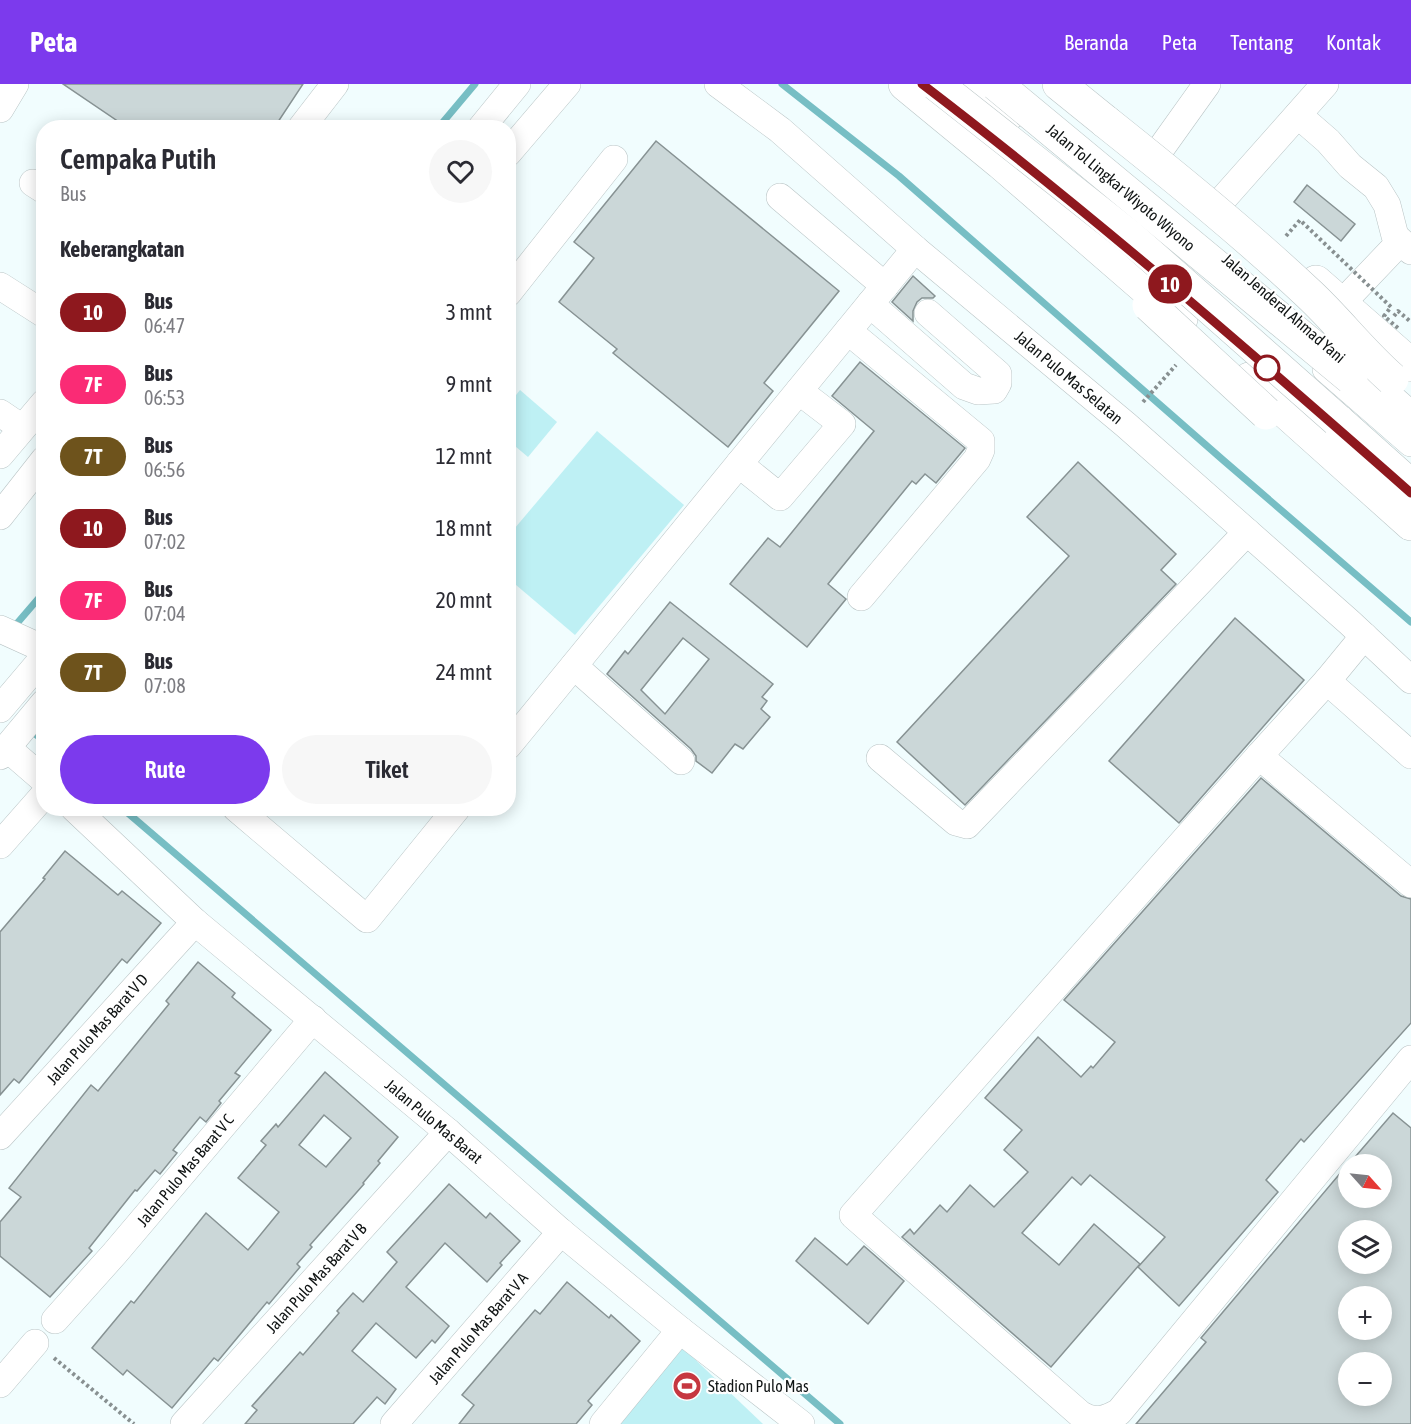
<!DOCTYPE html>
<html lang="id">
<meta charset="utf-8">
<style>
body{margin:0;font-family:"Asap Condensed",sans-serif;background:#f7f7f7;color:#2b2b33;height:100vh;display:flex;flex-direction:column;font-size:22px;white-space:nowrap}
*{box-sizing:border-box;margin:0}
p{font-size:20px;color:#7c7c81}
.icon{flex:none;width:33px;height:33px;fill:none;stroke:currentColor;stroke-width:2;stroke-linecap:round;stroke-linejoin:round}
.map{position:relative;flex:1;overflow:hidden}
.sheet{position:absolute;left:36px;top:36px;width:480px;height:696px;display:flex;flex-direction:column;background:#fff;border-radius:24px;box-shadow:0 3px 15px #0003}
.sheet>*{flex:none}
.badge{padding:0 12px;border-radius:20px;font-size:21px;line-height:39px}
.needle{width:39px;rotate:117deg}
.fabs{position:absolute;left:1338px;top:1070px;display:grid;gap:12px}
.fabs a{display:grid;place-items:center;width:54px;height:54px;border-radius:50%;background:#fff;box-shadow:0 3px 15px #0003;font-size:30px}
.map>.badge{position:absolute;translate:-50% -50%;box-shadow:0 0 0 3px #fff}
h2{padding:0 24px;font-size:22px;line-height:54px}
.round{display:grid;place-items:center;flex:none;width:63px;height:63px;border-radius:32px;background:#f7f7f7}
.summary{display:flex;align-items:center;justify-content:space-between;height:102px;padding:0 24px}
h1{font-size:28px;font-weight:600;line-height:45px}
.cta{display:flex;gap:12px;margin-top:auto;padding:12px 24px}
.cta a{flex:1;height:69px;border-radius:36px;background:#7c3aed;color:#fff;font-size:24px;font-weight:600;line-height:69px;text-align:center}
.cta a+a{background:#f7f7f7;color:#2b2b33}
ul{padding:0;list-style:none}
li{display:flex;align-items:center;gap:18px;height:72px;padding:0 24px}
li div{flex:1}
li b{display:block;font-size:22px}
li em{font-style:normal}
li .badge{min-width:66px;font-weight:700;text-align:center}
header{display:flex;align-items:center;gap:36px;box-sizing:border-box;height:84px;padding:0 30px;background:#7c3aed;color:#fff}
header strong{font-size:28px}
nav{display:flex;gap:33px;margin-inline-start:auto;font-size:21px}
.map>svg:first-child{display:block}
.green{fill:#bef0f4}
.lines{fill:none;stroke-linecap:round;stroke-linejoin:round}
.stream{stroke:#77bec4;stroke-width:7}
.building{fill:#cbd7d8;stroke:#879293;stroke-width:1.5;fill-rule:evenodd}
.minor-casing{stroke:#bac5c6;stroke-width:28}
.major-casing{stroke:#bac5c6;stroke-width:34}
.highway-casing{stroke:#bac5c6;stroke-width:34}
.path{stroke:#889091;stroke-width:4;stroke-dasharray:3 3;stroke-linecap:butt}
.minor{stroke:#fff;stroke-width:27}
.major{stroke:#fff;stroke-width:33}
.highway{stroke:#fff;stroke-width:33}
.highway-bridge-casing{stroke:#bac5c6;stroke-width:34;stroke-linecap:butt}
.path-bridge{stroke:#889091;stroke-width:4;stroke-dasharray:3 3;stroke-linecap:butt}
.highway-bridge{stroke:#fff;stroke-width:33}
.line-casing{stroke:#fff;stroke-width:14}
.line{stroke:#8e181e;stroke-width:9}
.stop-dot{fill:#fff;stroke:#8e181e;stroke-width:3}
.labels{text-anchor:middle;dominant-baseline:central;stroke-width:4.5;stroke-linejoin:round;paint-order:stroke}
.street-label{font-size:16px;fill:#101414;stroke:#fff}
.poi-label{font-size:16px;fill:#101414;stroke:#fff;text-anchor:start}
</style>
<header>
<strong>Peta</strong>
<nav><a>Beranda</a><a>Peta</a><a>Tentang</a><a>Kontak</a></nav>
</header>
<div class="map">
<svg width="1411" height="1340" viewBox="0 0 1411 1340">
<rect width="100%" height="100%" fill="#f1fdfe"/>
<g class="green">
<path d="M520,306L557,338L528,373L509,357V320Z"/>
<path d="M597,347L684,421L575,551L509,495V451Z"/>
<path d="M682,1263L763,1340H620Z"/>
</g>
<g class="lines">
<g class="stream">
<path d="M782,0L899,92L1223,376L1411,538"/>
<path d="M438,44L475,0"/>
<path d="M13,544L44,508"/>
<path d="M29,645L44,657"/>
<path d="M122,724L840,1340"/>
</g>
</g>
<g class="building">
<path d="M63,0H303L274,44H128Z"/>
<path d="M656,57L839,207L764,299L773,307L728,363L613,269L617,265L559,218L594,174L574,158Z"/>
<path d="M1307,101L1355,140L1341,157L1294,118Z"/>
<path d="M913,192L935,212L933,214H922L917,218L913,227V237L892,218Z"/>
<path d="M860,278L965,364L936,399L925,390L916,400L912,397L828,500L846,515L807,563L730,500L768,454L780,463L874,347L832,312Z"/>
<path d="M1078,378L1176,470L1161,486L1176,500L965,721L897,658L1069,472L1027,433Z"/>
<path d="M670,518L773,600L762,613L767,617L761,625L770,633L743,665L735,660L712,689L696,677V672L691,665L607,590L625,567L628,570ZM683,554L709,575L665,630L641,606Z"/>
<path d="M1235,534L1304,596L1179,739L1109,677Z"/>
<path d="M1261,694L1401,812L1411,815V939L1304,1058L1301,1055L1266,1096L1278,1108L1179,1222L1138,1183L1165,1153L1090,1091L1081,1101L1072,1093L1022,1149L1059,1181L1094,1140L1140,1180L1051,1283L902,1153L910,1145L914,1150L940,1121L947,1128L970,1101L994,1123L1028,1088L1004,1066L1022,1046L985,1014L1038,953L1081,993L1091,982L1093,984L1115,958L1064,916Z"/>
<path d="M65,767L118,811L122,807L161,839L127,879L122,875L19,999L14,995L0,1011V848L45,795L43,794Z"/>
<path d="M198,878L235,909L232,913L271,946L235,989L240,992L219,1017L221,1019L206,1038L200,1033L173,1066L177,1069L160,1090L155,1086L137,1107L135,1106L89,1164L92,1167L50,1213L0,1172V1138L21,1113L9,1104L91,1001L98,1007L169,920L166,917Z"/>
<path d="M325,988L398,1053L378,1077L380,1079L363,1099L364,1100L310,1161L312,1163L297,1180L300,1183L269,1220L267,1218L218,1277L214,1274L172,1324L127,1286L123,1291L92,1264L131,1217L134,1219L206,1129L248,1166L279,1128L238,1094L266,1061L261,1057L276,1040L278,1043ZM324,1031L351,1054L326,1083L299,1061Z"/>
<path d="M1393,1029L1411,1044V1340H1136L1206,1258L1201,1254L1348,1080V1113H1382V1080H1349ZM1348,1146H1382V1179H1348ZM1348,1212H1382V1245H1348ZM1348,1278H1382V1311H1348Z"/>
<path d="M449,1100L486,1134L490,1129L520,1157L500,1179L502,1181L487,1198L445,1159L406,1203L449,1242L435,1259L432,1256L416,1274L376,1239L352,1267L396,1305L385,1320L377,1313L353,1340H245L257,1326L252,1322L300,1268L303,1271L339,1229L337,1227L353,1209L363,1218L397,1178L387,1168Z"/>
<path d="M815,1154L847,1181L864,1162L904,1197L868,1240L796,1177Z"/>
<path d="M567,1198L609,1234L611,1231L640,1257L588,1317L592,1321L576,1340H459L474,1321L462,1311L535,1226L540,1230Z"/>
</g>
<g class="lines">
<g class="minor-casing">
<g id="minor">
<path d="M718,0L780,46L915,165L1126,341L1349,538L1411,596"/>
<path d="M971,0L1012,31"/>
<path d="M0,25L15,0"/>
<path d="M1298,31L1328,57L1350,82L1376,103L1387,121L1395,152L1411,167"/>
<path d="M301,44L335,0"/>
<path d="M481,44L517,0"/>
<path d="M1162,63L1207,0"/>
<path d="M508,69L567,0"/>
<path d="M33,99L44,106"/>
<path d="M780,113L885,202"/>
<path d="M1223,115L1325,0"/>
<path d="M0,202L44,230"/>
<path d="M508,209L614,75"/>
<path d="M870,220L964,302L978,307L994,306L998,299V290L928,229"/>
<path d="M1341,220L1400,158"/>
<path d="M848,247L981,357V366L977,375L861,513"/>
<path d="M1326,285L1411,359"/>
<path d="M0,329L22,344"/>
<path d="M0,371L44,319"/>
<path d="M739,380L780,413L842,340L799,307"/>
<path d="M0,432L44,376"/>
<path d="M0,545L44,565"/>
<path d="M574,582L681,677"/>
<path d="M1327,597L1364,552"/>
<path d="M0,625L44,573"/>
<path d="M508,662L915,165"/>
<path d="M7,664L44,696"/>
<path d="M1411,671L1327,597L1259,672L1411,800"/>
<path d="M0,672L44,619"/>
<path d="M1259,672L853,1131L1080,1330C1095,1339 1105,1336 1119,1328L1411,975"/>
<path d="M880,674L956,738L967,741L1247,448"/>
<path d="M74,724L195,838L448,1048L561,1148L680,1246L801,1340"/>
<path d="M236,724L367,835L457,724"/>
<path d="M0,761L44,711"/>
<path d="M0,1052L195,838"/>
<path d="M55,1236L115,1169L313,935"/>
<path d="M0,1300L35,1259"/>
<path d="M184,1340L448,1048"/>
<path d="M394,1340L561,1148"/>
<path d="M603,1340L680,1246"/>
</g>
</g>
<g class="major-casing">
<path id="major" d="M1316,198L1411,281"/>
</g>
<g class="highway-casing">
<g id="highway">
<path d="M905,0L1001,79L1181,235"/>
<path d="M1059,0L1106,38"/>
<path d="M1333,266L1411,335"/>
<path d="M1249,295L1411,440"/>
<path d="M1337,336L1411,402"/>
</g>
</g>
<g class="path">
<path d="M1394,232L1398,227L1411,238"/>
<path d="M54,1274L134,1340"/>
</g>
<use href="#minor" class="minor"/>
<use href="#major" class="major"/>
<use href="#highway" class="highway"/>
<g class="highway-bridge-casing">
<g id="highway-bridge">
<path d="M936,0L1130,153L1337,336"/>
<path d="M996,0L1351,294"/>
<path d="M1106,38C1175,93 1244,149 1309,210C1338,237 1362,269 1392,295"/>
<path d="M1149,221L1266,329"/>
</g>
</g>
<g class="path-bridge">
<path d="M1286,152L1300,136L1391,223L1384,232L1399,245"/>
<path d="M1143,318L1176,281"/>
</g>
<use href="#highway-bridge" class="highway-bridge"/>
</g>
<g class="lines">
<g class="line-casing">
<path id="line" d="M922,0C1091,129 1252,269 1411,409"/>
</g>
<use href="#line" class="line"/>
</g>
<defs>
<g id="stadium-disc" transform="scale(1.5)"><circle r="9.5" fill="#c63740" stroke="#fff"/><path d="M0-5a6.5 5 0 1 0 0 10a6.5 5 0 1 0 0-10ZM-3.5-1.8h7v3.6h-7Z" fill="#fff"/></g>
</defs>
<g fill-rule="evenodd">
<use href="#stadium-disc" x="687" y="1302"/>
</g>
<circle class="stop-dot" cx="1267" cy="284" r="12"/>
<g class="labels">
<g class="street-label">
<text transform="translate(1121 103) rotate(40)">Jalan Tol Lingkar Wiyoto Wiyono</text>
<text transform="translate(1284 224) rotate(41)">Jalan Jenderal Ahmad Yani</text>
<text transform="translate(1069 293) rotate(40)">Jalan Pulo Mas Selatan</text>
<text transform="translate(97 945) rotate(-48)">Jalan Pulo Mas Barat V D</text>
<text transform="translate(434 1037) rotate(40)">Jalan Pulo Mas Barat</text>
<text transform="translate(185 1086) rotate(-50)">Jalan Pulo Mas Barat V C</text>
<text transform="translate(316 1194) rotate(-48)">Jalan Pulo Mas Barat V B</text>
<text transform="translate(478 1244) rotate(-49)">Jalan Pulo Mas Barat V A</text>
</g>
<g class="poi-label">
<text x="708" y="1302">Stadion Pulo Mas</text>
</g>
</g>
</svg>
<div class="fabs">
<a><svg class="needle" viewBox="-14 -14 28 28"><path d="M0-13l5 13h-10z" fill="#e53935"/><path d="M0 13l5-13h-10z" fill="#7c7c81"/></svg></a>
<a><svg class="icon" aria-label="layers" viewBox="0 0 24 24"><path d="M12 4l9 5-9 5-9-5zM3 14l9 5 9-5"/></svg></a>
<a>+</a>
<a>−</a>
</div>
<b class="badge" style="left:1170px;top:200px;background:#8e181e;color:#fff">10</b>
<section class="sheet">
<div class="summary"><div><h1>Cempaka Putih</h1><p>Bus</p></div><a class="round"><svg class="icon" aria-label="heart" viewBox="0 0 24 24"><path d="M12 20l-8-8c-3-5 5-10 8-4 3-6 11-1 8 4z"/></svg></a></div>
<h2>Keberangkatan</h2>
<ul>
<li><span class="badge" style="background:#8e181e;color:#fff">10</span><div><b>Bus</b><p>06:47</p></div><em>3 mnt</em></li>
<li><span class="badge" style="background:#fa2b75;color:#fff">7F</span><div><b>Bus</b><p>06:53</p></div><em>9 mnt</em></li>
<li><span class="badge" style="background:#6e531c;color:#fff">7T</span><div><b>Bus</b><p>06:56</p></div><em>12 mnt</em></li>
<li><span class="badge" style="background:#8e181e;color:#fff">10</span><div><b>Bus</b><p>07:02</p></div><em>18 mnt</em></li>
<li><span class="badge" style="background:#fa2b75;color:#fff">7F</span><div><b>Bus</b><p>07:04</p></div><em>20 mnt</em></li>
<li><span class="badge" style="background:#6e531c;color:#fff">7T</span><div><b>Bus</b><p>07:08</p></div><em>24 mnt</em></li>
</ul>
<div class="cta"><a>Rute</a><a>Tiket</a></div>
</section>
</div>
